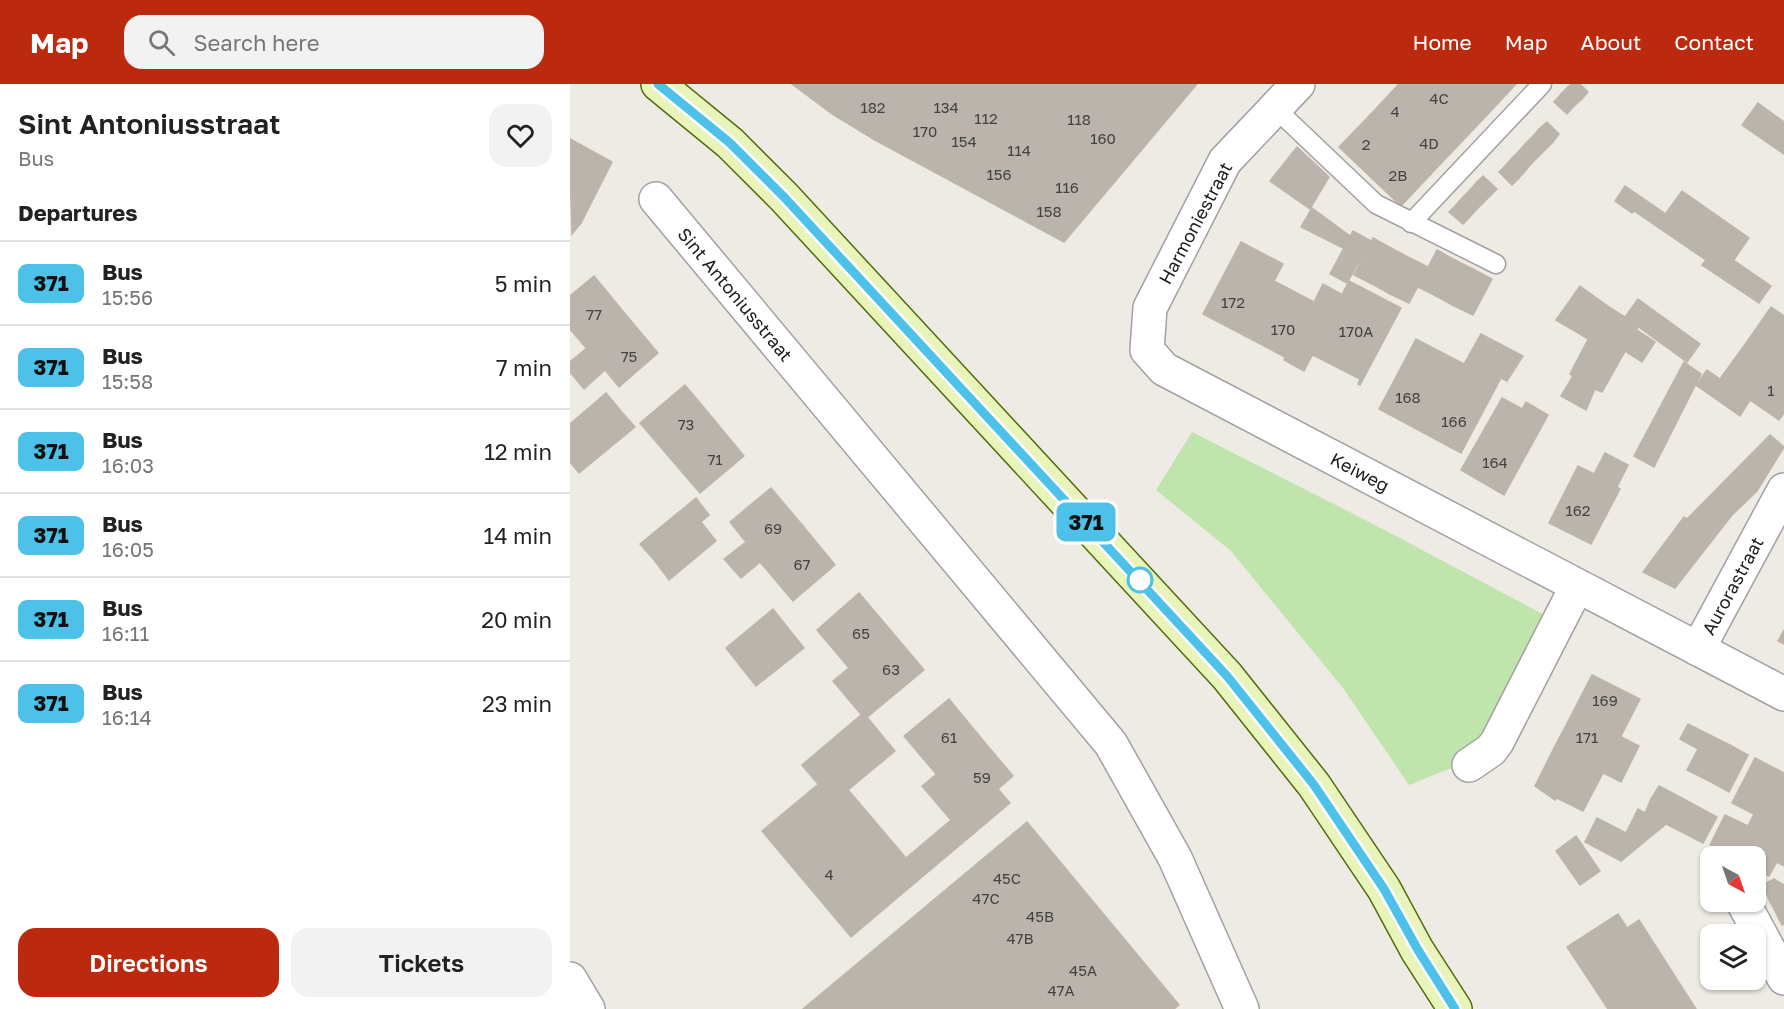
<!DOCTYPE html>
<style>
body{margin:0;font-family:"Golos Text",sans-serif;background:#f2f2f2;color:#222;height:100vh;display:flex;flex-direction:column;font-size:22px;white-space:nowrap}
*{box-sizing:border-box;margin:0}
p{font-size:20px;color:#767676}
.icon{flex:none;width:33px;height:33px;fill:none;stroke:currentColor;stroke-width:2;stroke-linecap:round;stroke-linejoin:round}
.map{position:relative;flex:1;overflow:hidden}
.side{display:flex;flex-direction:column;background:#fff;width:570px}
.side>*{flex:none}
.badge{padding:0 12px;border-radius:9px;font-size:21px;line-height:39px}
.needle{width:39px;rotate:140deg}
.tools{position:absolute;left:1130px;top:762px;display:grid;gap:12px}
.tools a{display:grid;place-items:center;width:66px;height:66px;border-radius:12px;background:#fff;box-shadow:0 2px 4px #0004;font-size:30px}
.map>.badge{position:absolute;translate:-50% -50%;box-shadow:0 0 0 3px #fff}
h2{padding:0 18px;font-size:22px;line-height:54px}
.round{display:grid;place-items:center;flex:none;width:63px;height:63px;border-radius:18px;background:#f2f2f2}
.headline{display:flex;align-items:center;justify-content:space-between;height:102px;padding:0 18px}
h1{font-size:28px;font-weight:600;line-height:45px}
.primary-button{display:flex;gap:12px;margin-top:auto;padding:12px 18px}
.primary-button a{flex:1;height:69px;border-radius:18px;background:#bb290e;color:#fff;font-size:24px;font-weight:600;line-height:69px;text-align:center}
.primary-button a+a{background:#f2f2f2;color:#222}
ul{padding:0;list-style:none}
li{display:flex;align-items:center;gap:18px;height:84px;padding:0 18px;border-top:2px solid #e0e0e0}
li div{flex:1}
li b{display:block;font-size:22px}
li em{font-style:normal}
li .badge{min-width:66px;font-weight:700;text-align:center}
header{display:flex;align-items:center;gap:36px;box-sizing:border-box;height:84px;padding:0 30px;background:#bb290e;color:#fff}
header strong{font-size:28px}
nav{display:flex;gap:33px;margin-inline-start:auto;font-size:21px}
.search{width:420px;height:54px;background:#f2f2f2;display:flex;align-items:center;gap:15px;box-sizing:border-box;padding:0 21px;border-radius:18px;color:#767676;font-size:22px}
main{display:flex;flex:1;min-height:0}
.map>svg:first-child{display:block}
.grass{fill:#bfe4ac}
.building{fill:#bab4ad;stroke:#beb4a7;stroke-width:1.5}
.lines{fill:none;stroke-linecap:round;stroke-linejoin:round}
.lane-casing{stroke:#a1a1a1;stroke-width:21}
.street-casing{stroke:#a1a1a1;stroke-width:36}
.secondary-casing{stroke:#526b0c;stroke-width:36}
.lane{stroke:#fff;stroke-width:18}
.street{stroke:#fff;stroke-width:33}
.secondary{stroke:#e8f4ba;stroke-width:33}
.line-casing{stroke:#fff;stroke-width:14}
.line{stroke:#4ec1e8;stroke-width:9}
.stop-dot{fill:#fff;stroke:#4ec1e8;stroke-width:3}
.labels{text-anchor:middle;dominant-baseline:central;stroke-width:5;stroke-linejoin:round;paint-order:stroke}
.number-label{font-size:15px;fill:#444341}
.street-label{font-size:18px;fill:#1d1d1d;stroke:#fff}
</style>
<header>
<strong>Map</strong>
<div class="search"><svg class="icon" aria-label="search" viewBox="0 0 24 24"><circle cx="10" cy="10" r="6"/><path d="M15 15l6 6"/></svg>Search here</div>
<nav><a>Home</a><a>Map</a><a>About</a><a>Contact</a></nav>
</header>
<main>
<section class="side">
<div class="headline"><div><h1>Sint Antoniusstraat</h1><p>Bus</p></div><a class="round"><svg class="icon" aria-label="heart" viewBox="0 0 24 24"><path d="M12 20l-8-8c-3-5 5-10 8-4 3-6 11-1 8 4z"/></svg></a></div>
<h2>Departures</h2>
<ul>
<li><span class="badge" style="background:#4ec1e8;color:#111">371</span><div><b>Bus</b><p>15:56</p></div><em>5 min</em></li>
<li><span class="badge" style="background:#4ec1e8;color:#111">371</span><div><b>Bus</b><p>15:58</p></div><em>7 min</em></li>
<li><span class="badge" style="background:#4ec1e8;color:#111">371</span><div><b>Bus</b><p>16:03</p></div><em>12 min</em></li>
<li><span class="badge" style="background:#4ec1e8;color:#111">371</span><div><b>Bus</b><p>16:05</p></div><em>14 min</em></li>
<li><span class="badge" style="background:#4ec1e8;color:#111">371</span><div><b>Bus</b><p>16:11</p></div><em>20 min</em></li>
<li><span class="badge" style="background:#4ec1e8;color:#111">371</span><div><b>Bus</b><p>16:14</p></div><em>23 min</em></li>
</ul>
<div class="primary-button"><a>Directions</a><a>Tickets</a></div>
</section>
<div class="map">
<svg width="1214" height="925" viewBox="0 0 1214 925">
<rect width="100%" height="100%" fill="#edebe3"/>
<path class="grass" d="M622,348L809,443L976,532L906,674L839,701L773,604L661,467L586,406Z"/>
<g class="building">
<path d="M222,0H627L494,158L305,56L262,30Z"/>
<path d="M829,0H886L918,30L861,90L799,32Z"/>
<path d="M886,0H946L918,30Z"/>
<path d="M1001,0H1010L1018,8L1012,15L998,3Z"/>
<path d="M998,3L1012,15L1004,22L991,10Z"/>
<path d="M991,10L1004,22L997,30L984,18Z"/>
<path d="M1188,19L1214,38V70L1172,41Z"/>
<path d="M799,32L861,90L831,122L769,63Z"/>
<path d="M977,38L989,50L983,58L969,45Z"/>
<path d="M969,45L983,58L976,65L963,52Z"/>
<path d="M963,52L976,65L969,72L956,59Z"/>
<path d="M0,55L11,61L0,81Z"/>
<path d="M956,59L969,72L962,79L949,67Z"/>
<path d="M11,61L42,78L11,139L2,150L0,81Z"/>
<path d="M727,63L759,93L740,125L700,97Z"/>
<path d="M949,67L962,79L956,86L942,74Z"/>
<path d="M942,74L956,86L949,94L936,81Z"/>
<path d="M936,81L949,94L942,101L929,88Z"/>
<path d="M913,92L927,105L920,112L906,99Z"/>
<path d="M906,99L920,112L913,119L900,106Z"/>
<path d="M1055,102L1201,202L1189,219L1132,181L1136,176L1064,127L1062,129L1045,117Z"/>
<path d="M900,106L913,119L906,126L893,113Z"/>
<path d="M1112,107L1179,154L1163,177L1096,129Z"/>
<path d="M893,113L906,126L899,134L886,121Z"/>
<path d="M886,121L899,134L893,140L879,128Z"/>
<path d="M742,124L780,152L773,164L731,143Z"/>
<path d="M783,147L801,157L777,199L760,190Z"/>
<path d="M803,154L821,164L802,200L784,191Z"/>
<path d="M671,158L713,180L675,252L633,230Z"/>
<path d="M821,164L840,174L820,210L802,200Z"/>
<path d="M867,166L885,176L866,212L848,203Z"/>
<path d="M840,174L858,183L839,219L820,210Z"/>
<path d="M885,176L903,185L884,222L866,212Z"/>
<path d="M903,185L922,195L903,231L884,222Z"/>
<path d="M24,192L56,231L17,265L0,245V212Z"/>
<path d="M704,197L744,218L753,200L773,211L734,287L714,276L715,273L675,252Z"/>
<path d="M779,197L831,224L790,301L788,300L790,295L743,271L739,275Z"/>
<path d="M1010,202L1036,221L1018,255L986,236Z"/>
<path d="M1068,215L1130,260L1117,278L1055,233Z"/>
<path d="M1036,221L1067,241V246L1032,308L1025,305L1016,326L991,312L1003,292L1000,290Z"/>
<path d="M1201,223L1214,232V286L1176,259Z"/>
<path d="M56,231L88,269L49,303L35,286L14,305L0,288V278Z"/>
<path d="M1067,246L1085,258L1072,278L1055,267Z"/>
<path d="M911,250L953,272L937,297L931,294L891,369L809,325L846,255L894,280Z"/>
<path d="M1176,259L1214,286V329L1209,336L1180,316L1170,332L1126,301L1137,286L1150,295Z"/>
<path d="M1114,278L1131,290L1084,383L1064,372Z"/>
<path d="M115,301L145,337L100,374L70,339Z"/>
<path d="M36,309L50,326L0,367V340Z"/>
<path d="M932,314L952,325L956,318L978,331L934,411L891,386Z"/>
<path d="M50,326L65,343L9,389L0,378V367Z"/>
<path d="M145,337L174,372L130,409L100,374Z"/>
<path d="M1200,351L1214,363L1187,407L1162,431L1105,504L1073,488L1114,433L1117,435Z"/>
<path d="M1035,369L1058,381L1047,403L1050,405L1021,460L979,439L1008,382L1024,390Z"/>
<path d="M201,404L233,442L171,494L154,475L176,458L160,438Z"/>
<path d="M126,414L139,431L85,477L70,460Z"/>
<path d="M131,438L146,457L99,496L85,477Z"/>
<path d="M233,442L265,481L223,517L190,478Z"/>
<path d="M289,509L322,548L279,584L247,546Z"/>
<path d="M203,525L218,544L171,583L156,564Z"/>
<path d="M218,544L234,564L186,602L171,583Z"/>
<path d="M1214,546V560L1208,557Z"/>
<path d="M322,548L354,586L295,635L263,597Z"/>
<path d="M1022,591L1070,615L1051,652L1003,628Z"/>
<path d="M379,615L411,654L367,691L334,652Z"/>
<path d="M1003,628L1069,662L1051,698L984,664Z"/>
<path d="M291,631L295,635L297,633L310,649L248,700L232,681Z"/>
<path d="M1118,640L1160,661L1141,698L1117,686L1128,665L1110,655Z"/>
<path d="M310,649L325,667L278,706L263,688Z"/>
<path d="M411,654L443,692L428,705L440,719L352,793L336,774L381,736L352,702Z"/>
<path d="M1160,661L1178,671L1159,708L1141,698Z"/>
<path d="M984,664L1033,689L1013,727L987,714L985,716L965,702Z"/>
<path d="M1185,674L1214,689V782L1207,778L1199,792L1185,785V772H1161L1140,761L1155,731L1178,742L1184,730L1162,719Z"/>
<path d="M263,688L352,793L281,853L192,747Z"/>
<path d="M1089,702L1110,713L1103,727L1081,715Z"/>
<path d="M1110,713L1147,733L1133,759L1096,740Z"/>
<path d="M1081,715L1103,727L1096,740L1051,777L1015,758L1027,734L1056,749L1068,725L1075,729Z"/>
<path d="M457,738L609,921L604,925H233Z"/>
<path d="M1006,752L1030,787L1010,801L986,767Z"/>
<path d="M1204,795L1214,801L1197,810L1192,801Z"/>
<path d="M1214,801V811L1200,818L1197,810Z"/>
<path d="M1214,811V820L1204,825L1200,818Z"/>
<path d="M1214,820V830L1208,833L1204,825Z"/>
<path d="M1048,830L1057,844L1069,836L1126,925H1038L997,863Z"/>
<path d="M1214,830V840L1212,841L1208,833Z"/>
</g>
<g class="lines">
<g class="lane-casing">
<g id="lane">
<path d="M705,24L806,120L926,180"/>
<path d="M841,139L972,0"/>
</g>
</g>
<g class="street-casing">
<g id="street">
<path id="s1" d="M728,0L655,77L580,224L577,266L594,285L1214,610"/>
<path id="s2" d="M86,115L541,660L605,774L672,925"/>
<path id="s3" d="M1128,565L1214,406"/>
<path d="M899,681L921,666L927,658L1007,502"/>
<path d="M1173,818L1214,894"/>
<path d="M0,895L18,925"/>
</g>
</g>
<g class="secondary-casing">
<path id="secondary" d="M88,0L160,59L214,113L657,592L744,701L814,805L847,866L885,925"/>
</g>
<use href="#lane" class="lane"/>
<use href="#street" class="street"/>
<use href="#secondary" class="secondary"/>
</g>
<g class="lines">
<g class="line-casing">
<path id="line" d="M88,0L160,59L214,113L657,592L744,701L814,805L848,866L885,925"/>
</g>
<use href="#line" class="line"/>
</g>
<circle class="stop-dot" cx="570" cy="496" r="12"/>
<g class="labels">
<g class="number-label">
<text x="869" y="14">4C</text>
<text x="303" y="23">182</text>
<text x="376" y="23">134</text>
<text x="825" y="27">4</text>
<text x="416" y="34">112</text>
<text x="509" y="35">118</text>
<text x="355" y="47">170</text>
<text x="533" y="54">160</text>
<text x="394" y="57">154</text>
<text x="859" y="59">4D</text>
<text x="796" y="60">2</text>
<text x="449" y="66">114</text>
<text x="429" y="90">156</text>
<text x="828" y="91">2B</text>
<text x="497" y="103">116</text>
<text x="479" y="127">158</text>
<text x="663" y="218">172</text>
<text x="24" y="230">77</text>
<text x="713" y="245">170</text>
<text x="786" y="247">170A</text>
<text x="59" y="272">75</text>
<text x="1201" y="306">1</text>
<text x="838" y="313">168</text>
<text x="884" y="337">166</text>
<text x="116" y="340">73</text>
<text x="145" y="375">71</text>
<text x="925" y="378">164</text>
<text x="1008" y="426">162</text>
<text x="203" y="444">69</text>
<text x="232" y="480">67</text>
<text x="291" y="549">65</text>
<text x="321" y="585">63</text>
<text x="1035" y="616">169</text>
<text x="379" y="653">61</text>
<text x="1017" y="653">171</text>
<text x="412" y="693">59</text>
<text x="259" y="790">4</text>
<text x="437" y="794">45C</text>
<text x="416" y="814">47C</text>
<text x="470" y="832">45B</text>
<text x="450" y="854">47B</text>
<text x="513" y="886">45A</text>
<text x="491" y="906">47A</text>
</g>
<g class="street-label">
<text transform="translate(625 139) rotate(-62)">Harmoniestraat</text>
<text stroke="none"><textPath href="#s2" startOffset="124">Sint Antoniusstraat</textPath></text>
<text stroke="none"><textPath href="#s1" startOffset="560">Keiweg</textPath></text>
<text stroke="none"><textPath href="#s3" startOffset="72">Aurorastraat</textPath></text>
</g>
</g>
</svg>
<div class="tools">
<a><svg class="needle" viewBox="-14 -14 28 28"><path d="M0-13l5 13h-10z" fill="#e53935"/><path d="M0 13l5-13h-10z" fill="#767676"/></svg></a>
<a><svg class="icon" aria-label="layers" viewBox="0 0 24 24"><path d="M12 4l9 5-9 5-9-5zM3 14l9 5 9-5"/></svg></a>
</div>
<b class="badge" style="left:516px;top:438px;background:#4ec1e8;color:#111">371</b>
</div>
</main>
